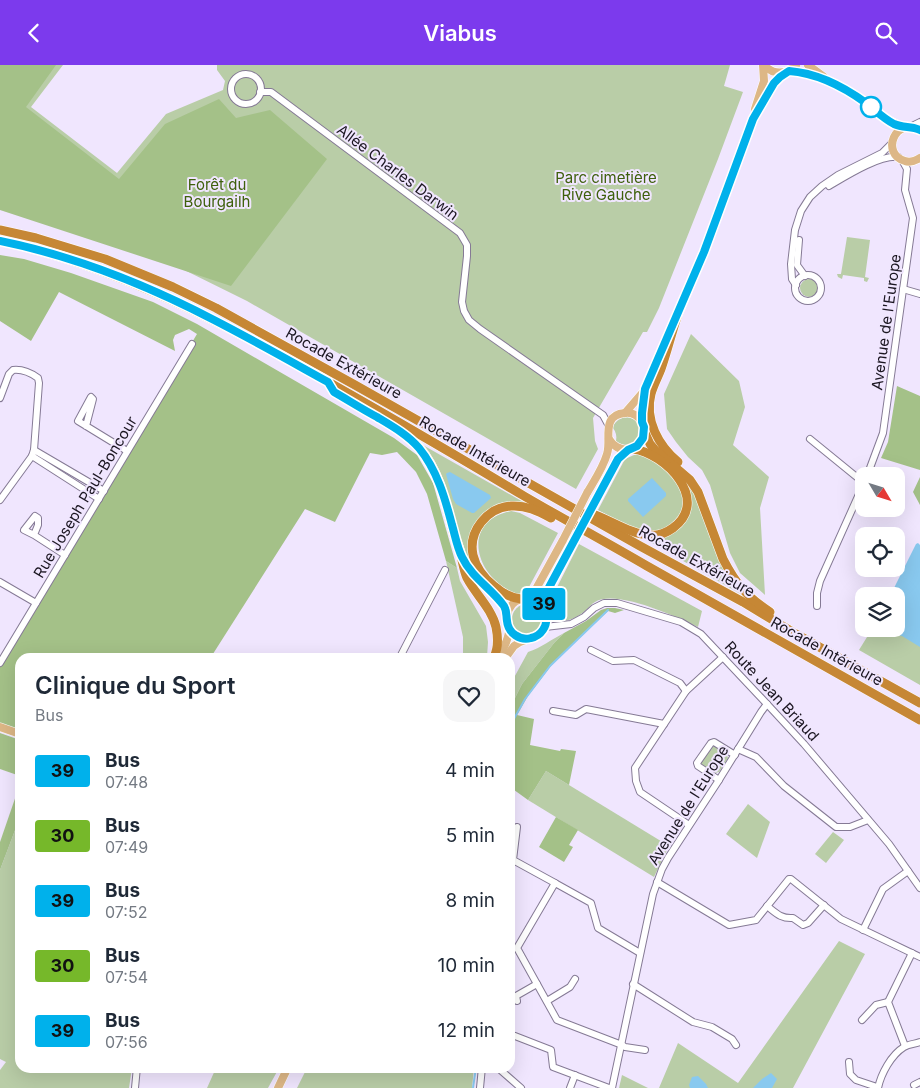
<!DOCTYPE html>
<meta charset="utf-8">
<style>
body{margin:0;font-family:Inter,sans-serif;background:#f6f6f7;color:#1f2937;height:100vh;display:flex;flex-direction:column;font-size:19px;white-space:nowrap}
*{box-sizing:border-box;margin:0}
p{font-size:16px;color:#747a83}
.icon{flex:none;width:28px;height:28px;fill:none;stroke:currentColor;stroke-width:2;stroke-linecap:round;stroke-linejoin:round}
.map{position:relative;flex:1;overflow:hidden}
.side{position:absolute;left:15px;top:588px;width:500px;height:420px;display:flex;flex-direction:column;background:#fff;border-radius:15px;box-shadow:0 5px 20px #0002}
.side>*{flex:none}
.badge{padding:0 10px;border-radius:4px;font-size:18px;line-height:32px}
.needle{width:32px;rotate:128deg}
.controls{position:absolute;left:855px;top:402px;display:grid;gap:10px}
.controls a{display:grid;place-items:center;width:50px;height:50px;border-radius:10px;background:#fff;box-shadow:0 5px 20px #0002;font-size:25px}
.map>.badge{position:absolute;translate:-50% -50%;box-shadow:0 0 0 2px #fff}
.round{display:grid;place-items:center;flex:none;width:52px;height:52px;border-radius:15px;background:#f6f6f7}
.head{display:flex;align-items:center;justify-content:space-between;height:85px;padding:0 20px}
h1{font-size:24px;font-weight:600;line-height:38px}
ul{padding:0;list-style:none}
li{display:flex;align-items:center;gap:15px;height:65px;padding:0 20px}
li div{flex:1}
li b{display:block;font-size:19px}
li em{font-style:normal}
li .badge{min-width:55px;font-weight:700;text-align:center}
header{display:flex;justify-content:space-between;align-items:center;height:65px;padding:0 20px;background:#7c3aed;color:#fff;font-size:22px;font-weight:600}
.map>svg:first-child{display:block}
.green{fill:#b9cda7}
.forest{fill:#a4c188}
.water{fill:#89c9ef}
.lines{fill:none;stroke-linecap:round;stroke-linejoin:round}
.stream{stroke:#89c9ef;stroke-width:2}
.minor-casing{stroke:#857a95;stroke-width:8}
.major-casing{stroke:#fff;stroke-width:9}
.highway-casing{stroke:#fff;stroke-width:10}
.minor{stroke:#fff;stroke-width:6}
.major{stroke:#ddb786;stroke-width:8}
.highway{stroke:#c68735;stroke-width:9}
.major-bridge-casing{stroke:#fff;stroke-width:9;stroke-linecap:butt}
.major-bridge{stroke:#ddb786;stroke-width:8}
.line-casing{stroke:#fff;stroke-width:11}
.line{stroke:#00b1eb;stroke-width:8}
.stop-dot{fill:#fff;stroke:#00b1eb;stroke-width:2.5}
.labels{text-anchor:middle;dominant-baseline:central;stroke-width:4;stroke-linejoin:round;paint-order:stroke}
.street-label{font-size:15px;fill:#1b1621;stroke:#f0e6fe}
.park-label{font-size:15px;fill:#3e600c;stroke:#f0e6fe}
</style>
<header><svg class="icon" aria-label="back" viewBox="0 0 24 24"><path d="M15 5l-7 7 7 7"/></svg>Viabus<svg class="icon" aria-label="search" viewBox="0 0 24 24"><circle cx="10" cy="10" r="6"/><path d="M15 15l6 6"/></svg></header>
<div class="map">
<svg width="920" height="1023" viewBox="0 0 920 1023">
<rect width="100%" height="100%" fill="#f0e6fe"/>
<g class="green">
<path d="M0,0H63L31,42L117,108L166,49L223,25L225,16L217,5V0H730L724,21L743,27L718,94L659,243L647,267H643L593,353L595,376L598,384L576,424L247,236L154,190L54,158Z"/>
<path d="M847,172L870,175L865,212L869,213L867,217L864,216V213L843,210L842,214L838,212L837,209H841Z"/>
<circle cx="809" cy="223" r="9"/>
<path d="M691,269L739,316L745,342L733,380L769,412L760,443L765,530L740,508L730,488L710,420L702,405L688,392L676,377L667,364L664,329Z"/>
<path d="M625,352C652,353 639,392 616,376C617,371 616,367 613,363C614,357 619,354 625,352Z"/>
<path d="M421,379L525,438L515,437L474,461L476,509L466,493L445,425Z"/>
<path d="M641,389C664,399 704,434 672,458C667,462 662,466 655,467C635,468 616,454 598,445L625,394L634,390Z"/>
<path d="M678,408L692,422L744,531L645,474L687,452Z"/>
<path d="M511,446L520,448L558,468L529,522C526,525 523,528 519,529C514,530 509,526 505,523C472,502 465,455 511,446Z"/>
<path d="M579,479L702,546L698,562C676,552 617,524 595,537C591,539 589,543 586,545C577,553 570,556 558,556L552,546L550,536Z"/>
<path d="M920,483V620L859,585L872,564H896V531Z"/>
<path d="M446,496L457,503L460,516L486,561L488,577L487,592H463V572Z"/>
<circle cx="527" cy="554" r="15"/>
<path d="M564,568L554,578L522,619L510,643V620L528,587C541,583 552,574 564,568Z"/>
<path d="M712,680H714L726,688L728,693L719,707L715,708L701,700L700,698Z"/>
<path d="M546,706L669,781L654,812L528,735Z"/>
<path d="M748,739L770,757L757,793L726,769Z"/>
<path d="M20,752V1002L132,1003L129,1023H0V1005L6,997L0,994V805Z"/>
<path d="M833,767L844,775L826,798L815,789Z"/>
<path d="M839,876L865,889L793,1023H659L678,978L738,1018Z"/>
<path d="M216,1003V1002L279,1003L268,1023H207Z"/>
<path d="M307,1003V1002L474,1003L472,1023H297Z"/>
<path d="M622,1010L648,1023H619Z"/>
</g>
<g class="forest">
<path d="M0,0H56L26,42L119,114L165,59L219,34L236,53L270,45L327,94L231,221L0,145Z"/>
<path d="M0,190L24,194L71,208L153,237L197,259L394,373L417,390L433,418L457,503L446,496L427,429L416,407L397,387L382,390L370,388L335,457L305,444L211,592H20V669L0,662V598L197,269L189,264L175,270L173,275L175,286L59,227L31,276L0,256Z"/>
<path d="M897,321L920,331V405L881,393L888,377Z"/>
<path d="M920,412V440L913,427Z"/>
<path d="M607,543H615L624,545L615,548L608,546L554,597L528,631L517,650L534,654L530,680L560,686L561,684L576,686L569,720L546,706L528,735L510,722V643L522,619L554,578L564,568L586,556L601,545Z"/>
<path d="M0,668L20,675V711L0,704Z"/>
<path d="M20,719V752L0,805V777Z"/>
<path d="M556,752L578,765L569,780L573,782L564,797L539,782Z"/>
</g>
<g class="water">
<path d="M450,407L490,430L491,433L474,448H472L456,439L453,434L446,409L447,408Z"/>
<path d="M652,413L666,428V431L643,452L628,436V434Z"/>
<path d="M918,478L920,480V582L902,571L887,567L882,564H896V531H890L916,479Z"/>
<path d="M771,1008L777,1014L772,1023H753L762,1014Z"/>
<path d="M698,1011L706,1019L708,1023H690L689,1020L692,1012Z"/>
</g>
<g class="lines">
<g class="stream">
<path d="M510,661L525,634L550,601L608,545"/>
<path d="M473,1023L476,1002"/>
</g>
<g class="minor-casing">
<g id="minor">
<circle cx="246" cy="24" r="15"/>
<path d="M260,27H271L460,168L467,180V191L462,237L464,246L469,255L480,264L603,350L609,361"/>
<path d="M910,62L920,57"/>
<path d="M829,121C846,111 879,90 898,92"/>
<path d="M799,175L797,200L805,211"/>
<circle cx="808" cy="223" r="13"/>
<path d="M796,220L792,214L791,199L795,165L801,146L810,132L822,121L838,110L882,88L892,78"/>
<path d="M903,224L920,229"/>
<path d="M0,333L9,309L13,305C22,304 31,308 38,313L39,318L34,385L32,391L0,435"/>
<path d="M86,361L93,334L91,332L78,356L127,386"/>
<path d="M810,374L864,418"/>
<path d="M34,385L104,426"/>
<path d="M32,391L99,434"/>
<path d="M867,411L883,368L913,153L905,125L907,104L902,95"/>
<path d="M34,470L24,465L35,451L38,453V460L34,470L65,490"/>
<path d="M0,517L36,538"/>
<path d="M817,541V528L820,516L864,418"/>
<path d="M545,562L571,559L584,552L594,543L604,538H617L681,557L701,569L767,639L804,679L889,779L920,823"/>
<path d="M591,585L613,596L634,595L680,618L686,626"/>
<path d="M400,592L445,505"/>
<path d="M0,598L192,279"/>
<path d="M553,646L576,650L586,644L664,659"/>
<path d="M738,684L756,692L784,721L836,762H850L868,755"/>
<path d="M719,715L698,701L697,698L711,678L714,677L735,690"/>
<path d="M689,760L640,727L636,716L635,703L686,626L723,592"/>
<path d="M517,762L513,795L555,818"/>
<path d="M657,817L729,860L756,855L789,814H791L841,854L920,892"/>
<path d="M767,841C776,848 781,854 793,853L803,860L808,858L824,840"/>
<path d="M863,865L883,824L908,806"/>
<path d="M640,888L598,863L591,838L555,818L517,883L557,955L622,980L625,982L645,985"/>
<path d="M633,919L693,957L712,962L732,974L736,980"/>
<path d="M517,936L516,931L537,919"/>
<path d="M547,936L570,922L575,914"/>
<path d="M862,955L876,940L888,937"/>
<path d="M510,970L515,971L551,985L553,1002L609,1023"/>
<path d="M905,981L888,937L912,888"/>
<path d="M849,997L850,1009L856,1015L877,1022"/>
<path d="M497,1002L521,1023"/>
<path d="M914,1020L920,1017"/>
<path d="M135,1023L137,1002"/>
<path d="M480,1023L482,1002"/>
<path d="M570,1023L575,1010"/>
<path d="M612,1023L653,829L662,804L668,793L719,715L761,647L767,639"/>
<path d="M878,1023C881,1009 891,990 904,982C909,979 915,979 920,977"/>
</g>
</g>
<g class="major-casing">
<g id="major">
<path d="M764,0C773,10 786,10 796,0"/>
<path d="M808,0L824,12"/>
<path d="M789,6C817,8 844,22 866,39C880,48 890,59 906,62"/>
<path d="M755,44L764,16L763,0"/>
<path d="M920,65C895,51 880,89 905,96C910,98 915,96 920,93"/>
<path d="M675,257L704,187L753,54L774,18L786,7"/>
<path d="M625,348L644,326"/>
<path d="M609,374C614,382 619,384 628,385"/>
<path d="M587,428C594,416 603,403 607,389C612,375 600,350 625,348C632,347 638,351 642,357"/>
<path d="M597,433C603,421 613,397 622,389C629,383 639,383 643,373C646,365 641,353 642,343C644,320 657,298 666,277"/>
<path d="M526,534L531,530L536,524L563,475"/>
<path d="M499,592C503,584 508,576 509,567C509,559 505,552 509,544C517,529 535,532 544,544"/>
<path d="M506,592L514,581L520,577L534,572L540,569L544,564L547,553L544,538L546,528L572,480"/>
<path d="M0,662L20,669"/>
<path d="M278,1023L288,1002"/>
</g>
</g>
<g class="highway-casing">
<g id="highway">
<path d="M0,165L36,173L105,194L173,222L216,243L355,320L640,481L743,537L796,569L920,638"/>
<path d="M0,176C110,199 209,251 307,305C380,346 452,388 524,431C565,455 606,477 647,501C738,552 829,603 920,655"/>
<path d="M677,252C671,270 667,287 661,304C658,312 653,321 651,329C644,355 659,381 678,397"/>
<path d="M356,340C377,352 402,364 419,382C440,407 446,440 454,470C457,477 460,484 461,491C463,499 464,506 467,513C476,530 492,544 496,562C498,572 498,584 494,592"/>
<path d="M645,368L650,379L655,385L690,415L698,427L723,494C736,519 746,531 770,547"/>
<path d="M590,448C609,454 631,470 651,470C660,471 666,468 673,463C711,435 665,388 633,384"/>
<path d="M467,500C477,518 502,531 507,549"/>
<path d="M521,534C510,533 502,528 494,521C484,513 476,503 473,490C468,466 487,443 511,441C526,440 538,446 551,453"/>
</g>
</g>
<use href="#minor" class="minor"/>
<use href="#major" class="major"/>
<use href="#highway" class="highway"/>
<g class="major-bridge-casing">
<g id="major-bridge">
<path d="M563,475L587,428"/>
<path d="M572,480L597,433"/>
</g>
</g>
<use href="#major-bridge" class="major-bridge"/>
</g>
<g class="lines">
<g class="line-casing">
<path id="line" d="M0,176C74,191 147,220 214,255C253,275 290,296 328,317L334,327C348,335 362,344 377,352C392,361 408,370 419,383C437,405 445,433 452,460C455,470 457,482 462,492C472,513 491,523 504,541C507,546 506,550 507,556C508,568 520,576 531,573C541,571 548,561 546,550C546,548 545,546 544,543C543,538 545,533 546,528L618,394L628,385L637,381L643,373L644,362L642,357V348L645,324L704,187L753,54L774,18L780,12L789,6C816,8 844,22 866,38C875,45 884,54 894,59C903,63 912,61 920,65"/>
</g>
<use href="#line" class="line"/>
</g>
<circle class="stop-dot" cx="871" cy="42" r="10"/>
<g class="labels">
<g class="street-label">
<text transform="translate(398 107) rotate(37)">Allée Charles Darwin</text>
<text transform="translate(886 257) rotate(-82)">Avenue de l'Europe</text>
<text transform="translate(344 298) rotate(29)">Rocade Extérieure</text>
<text transform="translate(475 386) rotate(30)">Rocade Intérieure</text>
<text transform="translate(85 432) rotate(-59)">Rue Joseph Paul-Boncour</text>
<text transform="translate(697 496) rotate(29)">Rocade Extérieure</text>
<text transform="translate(827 586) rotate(29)">Rocade Intérieure</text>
<text transform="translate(772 626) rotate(47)">Route Jean Briaud</text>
<text transform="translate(688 740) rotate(-58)">Avenue de l'Europe</text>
</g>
<g class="park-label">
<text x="606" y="112">Parc cimetière<tspan x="606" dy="17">Rive Gauche</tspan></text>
<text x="217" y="119">Forêt du<tspan x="217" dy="17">Bourgailh</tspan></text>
</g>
</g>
</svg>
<div class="controls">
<a><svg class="needle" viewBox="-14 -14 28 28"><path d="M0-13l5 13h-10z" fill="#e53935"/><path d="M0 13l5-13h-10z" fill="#747a83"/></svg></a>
<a><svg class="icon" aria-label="locate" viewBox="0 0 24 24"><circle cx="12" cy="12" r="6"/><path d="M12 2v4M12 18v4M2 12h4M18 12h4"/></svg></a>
<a><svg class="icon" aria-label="layers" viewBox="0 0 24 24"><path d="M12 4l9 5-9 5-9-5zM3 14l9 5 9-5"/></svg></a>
</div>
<b class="badge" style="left:544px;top:539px;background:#00b1eb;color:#111">39</b>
<section class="side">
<div class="head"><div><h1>Clinique du Sport</h1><p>Bus</p></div><a class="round"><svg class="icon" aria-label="heart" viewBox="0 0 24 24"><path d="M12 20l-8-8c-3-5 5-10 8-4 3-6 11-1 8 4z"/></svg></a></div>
<ul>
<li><span class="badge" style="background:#00b1eb;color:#111">39</span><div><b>Bus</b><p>07:48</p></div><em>4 min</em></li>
<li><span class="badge" style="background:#76b82a;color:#111">30</span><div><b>Bus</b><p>07:49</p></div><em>5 min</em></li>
<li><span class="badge" style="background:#00b1eb;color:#111">39</span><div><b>Bus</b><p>07:52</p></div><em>8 min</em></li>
<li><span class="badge" style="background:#76b82a;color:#111">30</span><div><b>Bus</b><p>07:54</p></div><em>10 min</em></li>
<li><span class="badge" style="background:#00b1eb;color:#111">39</span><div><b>Bus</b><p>07:56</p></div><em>12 min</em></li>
</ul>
</section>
</div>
